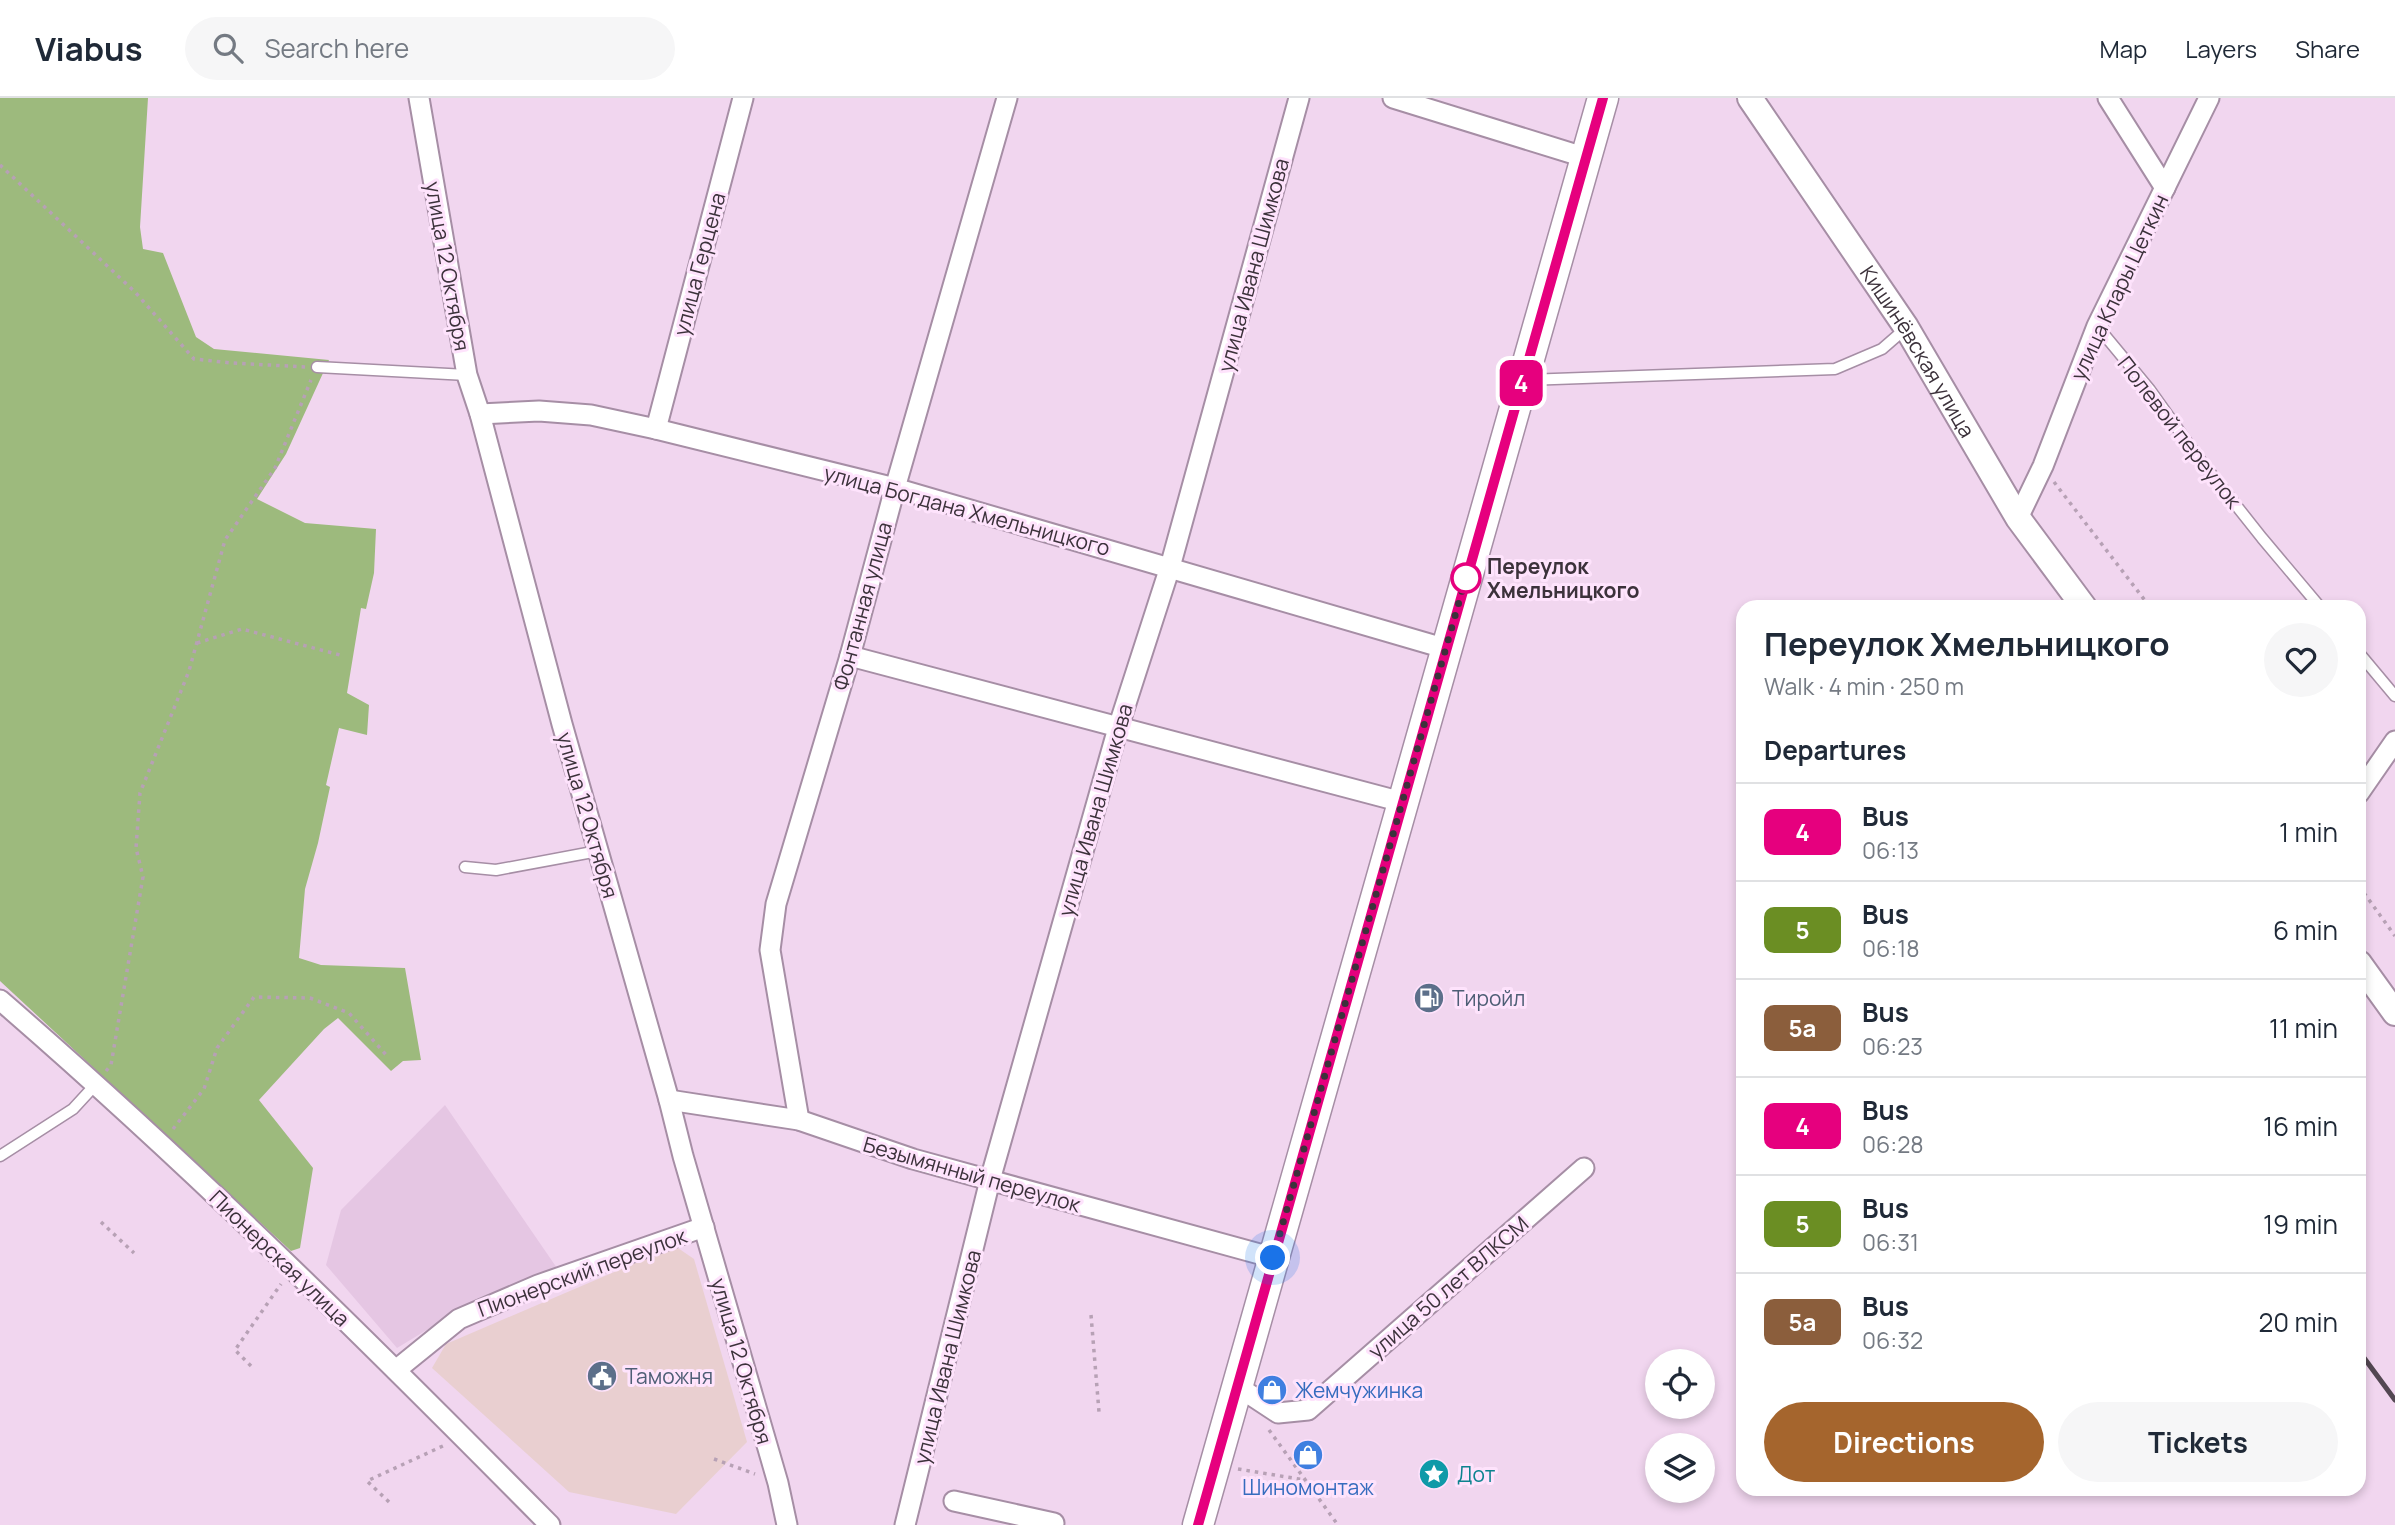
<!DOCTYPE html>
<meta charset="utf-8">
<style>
body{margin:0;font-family:Manrope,sans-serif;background:#f6f6f7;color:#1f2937;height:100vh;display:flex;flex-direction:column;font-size:26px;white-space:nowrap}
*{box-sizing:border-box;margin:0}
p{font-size:23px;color:#747a83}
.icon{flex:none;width:38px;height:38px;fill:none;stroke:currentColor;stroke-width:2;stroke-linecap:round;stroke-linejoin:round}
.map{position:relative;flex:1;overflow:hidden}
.drawer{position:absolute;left:1736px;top:502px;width:630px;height:896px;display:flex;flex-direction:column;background:#fff;border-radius:21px;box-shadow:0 4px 10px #0003}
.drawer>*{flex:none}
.badge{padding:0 14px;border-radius:10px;font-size:24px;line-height:46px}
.tools{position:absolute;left:1645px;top:1251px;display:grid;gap:14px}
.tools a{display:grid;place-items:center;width:70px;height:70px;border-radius:50%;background:#fff;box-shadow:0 4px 10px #0003;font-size:35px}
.you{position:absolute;width:35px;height:35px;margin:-18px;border:5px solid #fff;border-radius:50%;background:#1a73e8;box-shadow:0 0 0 10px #1a73e833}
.map>.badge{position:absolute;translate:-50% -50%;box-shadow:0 0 0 4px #fff}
h2{padding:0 28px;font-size:26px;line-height:63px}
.round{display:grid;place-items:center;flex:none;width:74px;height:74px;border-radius:37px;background:#f6f6f7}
.head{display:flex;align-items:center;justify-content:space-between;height:119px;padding:0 28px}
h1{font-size:33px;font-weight:700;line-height:52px}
.button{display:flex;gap:14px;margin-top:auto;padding:14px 28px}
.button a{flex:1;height:80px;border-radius:42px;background:#a5652d;color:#fff;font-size:28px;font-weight:700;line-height:80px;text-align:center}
.button a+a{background:#f6f6f7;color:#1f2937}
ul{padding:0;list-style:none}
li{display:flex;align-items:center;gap:21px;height:98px;padding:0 28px;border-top:2px solid #e0e1e3}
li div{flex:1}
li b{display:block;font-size:26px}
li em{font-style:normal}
li .badge{min-width:77px;font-weight:700;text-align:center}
header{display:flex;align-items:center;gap:42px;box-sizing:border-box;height:98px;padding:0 35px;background:#fff;border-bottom:2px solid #e0e1e3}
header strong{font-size:33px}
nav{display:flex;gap:38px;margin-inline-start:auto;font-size:24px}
.search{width:490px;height:63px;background:#f6f6f7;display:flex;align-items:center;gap:18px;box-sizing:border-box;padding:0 24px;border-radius:38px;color:#747a83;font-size:26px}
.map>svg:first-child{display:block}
.commercial{fill:#e9cfd0}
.built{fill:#e5c6e3}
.green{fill:#9dba7d}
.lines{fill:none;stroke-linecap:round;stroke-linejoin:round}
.service-casing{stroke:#a68ea5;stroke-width:13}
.minor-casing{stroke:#a68ea5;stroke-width:23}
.tertiary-casing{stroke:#a68ea5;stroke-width:28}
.primary-casing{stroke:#a68ea5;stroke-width:33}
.path{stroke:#b7a1b5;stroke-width:3.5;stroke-dasharray:3.5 5;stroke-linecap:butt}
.service{stroke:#fff;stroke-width:10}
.minor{stroke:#fff;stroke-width:19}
.tertiary{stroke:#fff;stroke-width:24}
.primary{stroke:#fff;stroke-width:30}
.rail{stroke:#534752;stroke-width:5}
.line-casing{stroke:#fff;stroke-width:16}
.line{stroke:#e6007e;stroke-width:10}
.walk{stroke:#3c323b;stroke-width:7;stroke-dasharray:0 12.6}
.stop-dot{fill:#fff;stroke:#e6007e;stroke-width:3.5}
.labels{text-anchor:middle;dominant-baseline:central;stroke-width:6;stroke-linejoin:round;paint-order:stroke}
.street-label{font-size:21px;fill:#3c323b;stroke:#fee3fc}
.stop-label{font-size:21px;font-weight:bold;fill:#3c323b;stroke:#fee3fc;text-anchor:start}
.service-label{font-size:21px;fill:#4e5e75;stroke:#fee3fc;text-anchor:start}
.shop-label{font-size:21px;fill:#366cbe;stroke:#fee3fc;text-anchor:start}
.culture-label{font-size:21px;fill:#0d838f;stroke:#fee3fc;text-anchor:start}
</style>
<header>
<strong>Viabus</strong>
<div class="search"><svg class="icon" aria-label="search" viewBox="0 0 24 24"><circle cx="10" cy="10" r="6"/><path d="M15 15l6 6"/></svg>Search here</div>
<nav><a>Map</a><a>Layers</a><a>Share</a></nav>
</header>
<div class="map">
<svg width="2395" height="1427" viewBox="0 0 2395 1427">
<rect width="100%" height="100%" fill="#f1d6ef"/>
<path class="commercial" d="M675,1148L694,1161L747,1344L676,1416L569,1394L432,1270L446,1246Z"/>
<path class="built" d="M445,1007L559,1173L458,1213L397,1250L326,1167L341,1112Z"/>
<path class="green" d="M0,0H148L140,129L143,151L163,155L196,239L214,251L329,262L286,356L257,401L305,425L376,431L374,475L366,511L361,510L347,595L369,607L367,637L339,630L326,687L330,689L318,745L305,791L299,860L321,867L405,870L421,962L403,963L391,973L338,920L324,931L259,1002L313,1070L300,1150L291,1153L0,883Z"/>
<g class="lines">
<g class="service-casing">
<g id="service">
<path d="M2097,228L2150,292L2197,358L2262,440L2320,509"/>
<path d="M317,269L467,277"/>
<path d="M1526,282L1835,271L1882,251L1905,231"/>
<path d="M2359,555L2395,598"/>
<path d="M465,769L496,772L598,753"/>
<path d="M0,1058L73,1011L96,986"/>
</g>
</g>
<g class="minor-casing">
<g id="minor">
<path d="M419,0L467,277L480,316L562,626L669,1002L683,1058L778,1385L787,1427"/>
<path d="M1393,0L1587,60"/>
<path d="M2108,0L2165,90"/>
<path d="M480,316L539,313L591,317L656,331L895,390L1447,551"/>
<path d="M656,331L743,0"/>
<path d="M2018,420L2043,368L2097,228L2209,0"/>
<path d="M850,558L1402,704"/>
<path d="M2359,695L2395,643"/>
<path d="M0,902C192,1068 372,1247 550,1427"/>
<path d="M669,1002L799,1022L913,1061L1274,1160"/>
<path d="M799,1022L770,852L776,806L850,558L895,390L1007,0"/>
<path d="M396,1272L459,1221L538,1187L704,1129"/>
<path d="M1237,1288L1278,1315L1308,1312L1584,1070"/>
<path d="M954,1403L1054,1425"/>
<path d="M905,1427L990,1082L1118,630L1170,469L1299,0"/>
</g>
</g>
<g class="tertiary-casing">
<g id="tertiary">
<path id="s1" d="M1750,0L1906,229L2018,420L2084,509"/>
<path d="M2359,865L2395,915"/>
</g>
</g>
<g class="primary-casing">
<path id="primary" d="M1198,1427L1603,0"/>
</g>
<g class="path">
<path d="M0,67L135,194L194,261L232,265L306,269"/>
<path d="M2054,384L2150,509"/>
<path d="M197,545L242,531L340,557"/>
<path d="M2359,788L2395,838"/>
<path d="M106,973L111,967L143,779L136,750L140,695L189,573L225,442L275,370L311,282"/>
<path d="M173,1031L204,991L217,950L254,899L310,900L349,915L388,959"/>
<path d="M101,1124L134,1155"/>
<path d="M1091,1217L1099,1314"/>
<path d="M251,1268L235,1252L281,1186"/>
<path d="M1269,1332L1338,1427"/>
<path d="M714,1361L755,1376"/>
<path d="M1238,1371L1305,1382"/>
<path d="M389,1404L367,1383L445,1347"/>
</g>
<use href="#service" class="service"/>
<use href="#minor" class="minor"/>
<use href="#tertiary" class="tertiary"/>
<use href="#primary" class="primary"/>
<path class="rail" d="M2359,1253L2395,1302"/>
</g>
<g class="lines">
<g class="line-casing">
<path id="line" d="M1198,1427L1603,0"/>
</g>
<use href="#line" class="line"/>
<path class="walk" d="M1273,1160L1468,472L1466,480"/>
</g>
<defs>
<g id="fuel-disc" transform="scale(1.575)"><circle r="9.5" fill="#5c6f8a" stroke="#fee3fc"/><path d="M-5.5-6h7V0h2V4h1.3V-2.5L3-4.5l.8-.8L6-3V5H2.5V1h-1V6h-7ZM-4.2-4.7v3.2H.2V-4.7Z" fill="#fff"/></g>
<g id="civic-disc" transform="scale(1.575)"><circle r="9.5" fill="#5c6f8a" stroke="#fee3fc"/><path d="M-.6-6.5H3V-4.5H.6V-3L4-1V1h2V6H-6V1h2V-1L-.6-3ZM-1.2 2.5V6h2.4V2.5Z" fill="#fff"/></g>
<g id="shop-disc" transform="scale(1.575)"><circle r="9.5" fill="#3f7fe0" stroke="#fee3fc"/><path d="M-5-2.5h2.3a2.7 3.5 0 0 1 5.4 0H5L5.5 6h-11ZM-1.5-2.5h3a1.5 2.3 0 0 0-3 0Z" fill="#fff"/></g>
<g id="sight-disc" transform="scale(1.575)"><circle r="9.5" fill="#0f9aa8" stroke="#fee3fc"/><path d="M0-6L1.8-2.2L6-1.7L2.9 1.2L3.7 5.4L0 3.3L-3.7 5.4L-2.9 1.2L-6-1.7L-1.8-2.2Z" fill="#fff"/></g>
</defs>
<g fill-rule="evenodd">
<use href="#fuel-disc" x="1429" y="900"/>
<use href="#civic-disc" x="602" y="1278"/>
<use href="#shop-disc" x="1272" y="1292"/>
<use href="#shop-disc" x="1308" y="1357"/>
<use href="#sight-disc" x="1434" y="1376"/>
</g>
<circle class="stop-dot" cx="1466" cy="480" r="14"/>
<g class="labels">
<g class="street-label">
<text transform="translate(699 166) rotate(-75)">улица Герцена</text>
<text transform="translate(1253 167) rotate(-75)">улица Ивана Шимкова</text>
<text transform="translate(448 168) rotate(80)">улица 12 Октября</text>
<text transform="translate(2119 189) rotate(-65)">улица Клары Цеткин</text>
<text stroke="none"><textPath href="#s1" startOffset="304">Кишинёвская улица</textPath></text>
<text transform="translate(2180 334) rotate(52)">Полевой переулок</text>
<text transform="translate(967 412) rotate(15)">улица Богдана Хмельницкого</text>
<text transform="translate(862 508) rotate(-75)">Фонтанная улица</text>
<text transform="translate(1095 712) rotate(-74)">улица Ивана Шимкова</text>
<text transform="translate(588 717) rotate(74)">улица 12 Октября</text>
<text transform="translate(972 1076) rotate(16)">Безымянный переулок</text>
<text transform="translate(280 1160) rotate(44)">Пионерская улица</text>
<text transform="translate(582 1174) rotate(-20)">Пионерский переулок</text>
<text transform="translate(1448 1189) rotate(-41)">улица 50 лет ВЛКСМ</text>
<text transform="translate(947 1259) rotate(-76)">улица Ивана Шимкова</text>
<text transform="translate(742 1263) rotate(74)">улица 12 Октября</text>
</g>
<g class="stop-label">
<text x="1487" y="468">Переулок<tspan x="1487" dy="24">Хмельницкого</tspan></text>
</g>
<g class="service-label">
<text x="1452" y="900">Тиройл</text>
<text x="625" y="1278">Таможня</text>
</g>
<g class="shop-label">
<text x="1295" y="1292">Жемчужинка</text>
<text x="1308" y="1389" text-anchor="middle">Шиномонтаж</text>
</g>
<g class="culture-label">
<text x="1457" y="1376">Дот</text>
</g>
</g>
</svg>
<div class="tools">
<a><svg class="icon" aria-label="locate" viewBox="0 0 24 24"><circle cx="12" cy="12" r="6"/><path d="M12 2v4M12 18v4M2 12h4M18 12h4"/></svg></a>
<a><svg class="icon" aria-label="layers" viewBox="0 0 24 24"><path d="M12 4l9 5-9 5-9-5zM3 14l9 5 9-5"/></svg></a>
</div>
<div class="you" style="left:1273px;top:1160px"></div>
<b class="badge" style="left:1521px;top:285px;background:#e6007e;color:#fff">4</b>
<section class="drawer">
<div class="head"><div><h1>Переулок Хмельницкого</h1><p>Walk · 4 min · 250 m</p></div><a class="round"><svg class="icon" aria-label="heart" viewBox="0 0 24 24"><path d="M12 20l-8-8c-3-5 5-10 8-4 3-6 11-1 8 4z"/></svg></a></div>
<h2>Departures</h2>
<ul>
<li><span class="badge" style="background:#e6007e;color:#fff">4</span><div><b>Bus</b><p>06:13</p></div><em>1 min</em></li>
<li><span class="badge" style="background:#6b8e23;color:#fff">5</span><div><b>Bus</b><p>06:18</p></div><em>6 min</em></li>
<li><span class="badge" style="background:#8b5e3c;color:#fff">5а</span><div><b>Bus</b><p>06:23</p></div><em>11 min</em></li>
<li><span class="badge" style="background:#e6007e;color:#fff">4</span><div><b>Bus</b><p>06:28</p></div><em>16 min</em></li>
<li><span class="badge" style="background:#6b8e23;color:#fff">5</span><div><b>Bus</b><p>06:31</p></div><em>19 min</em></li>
<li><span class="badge" style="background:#8b5e3c;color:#fff">5а</span><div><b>Bus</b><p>06:32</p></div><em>20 min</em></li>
</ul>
<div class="button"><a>Directions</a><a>Tickets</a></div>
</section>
</div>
